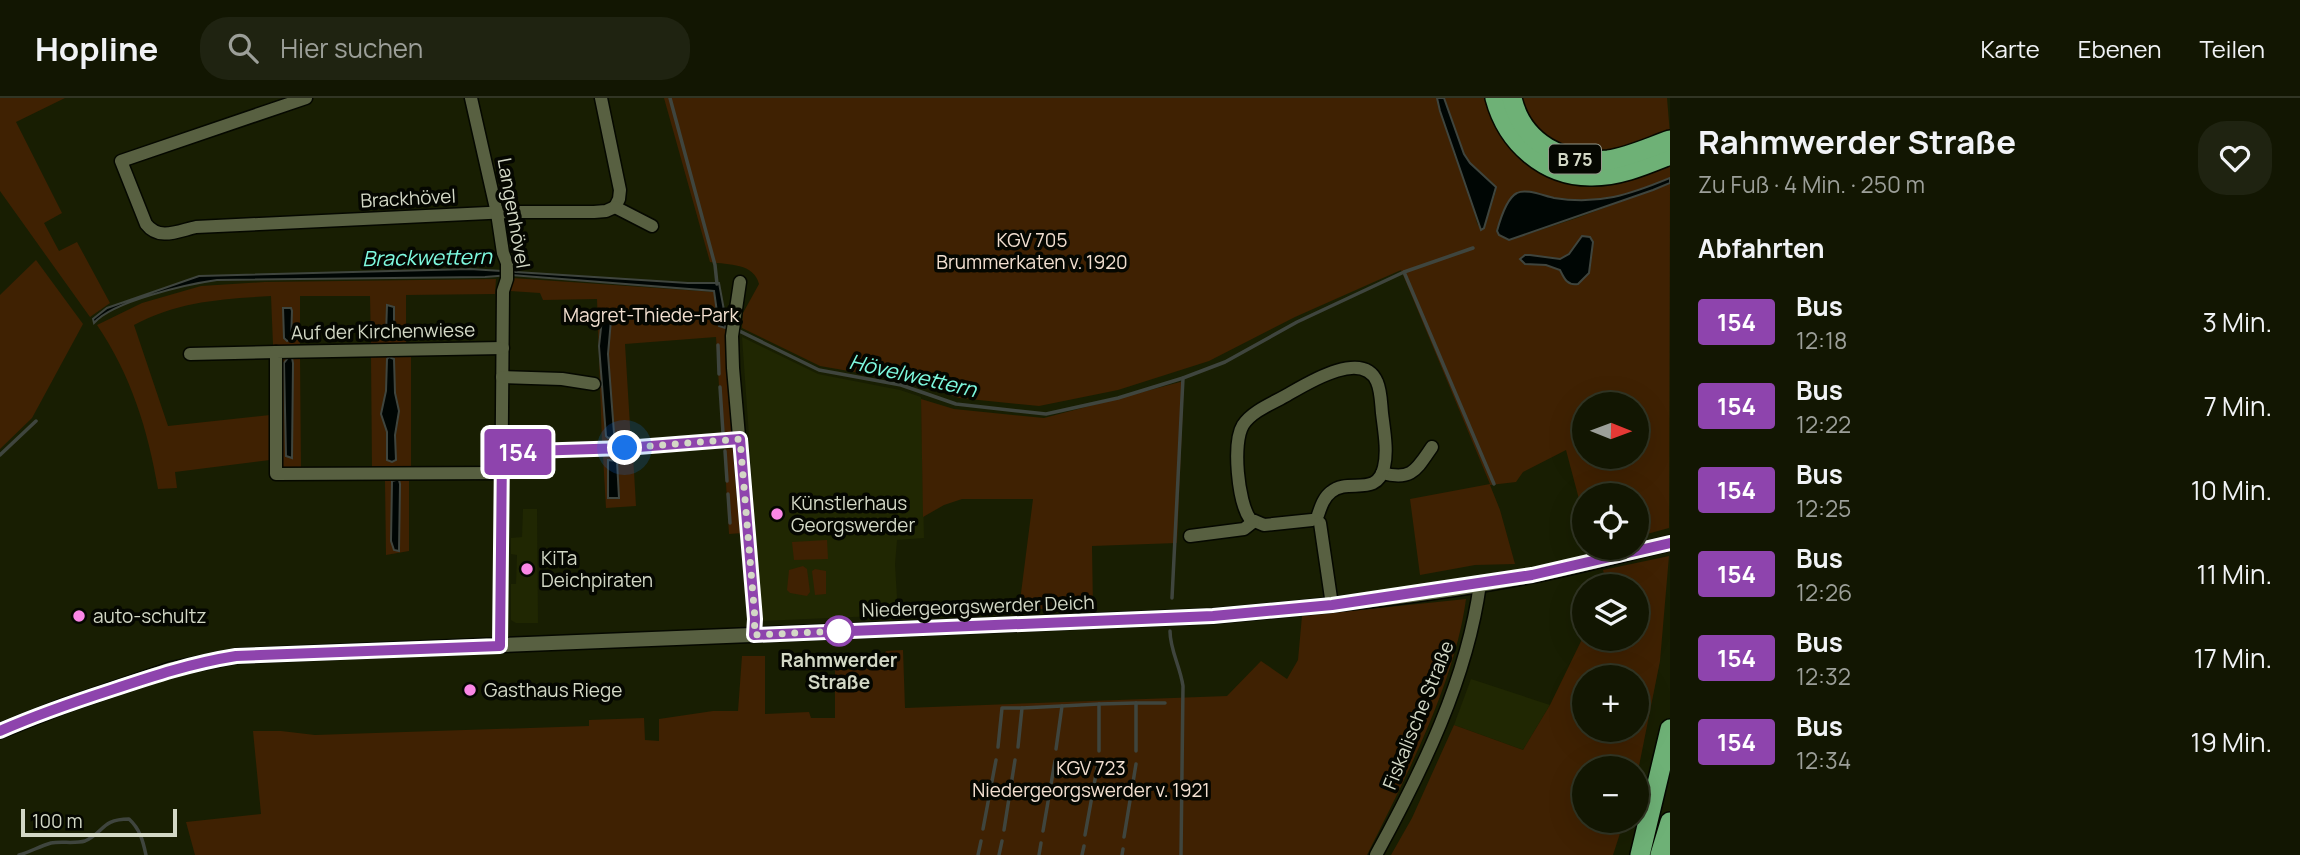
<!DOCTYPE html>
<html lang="de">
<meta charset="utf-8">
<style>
body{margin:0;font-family:Manrope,sans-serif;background:#1f2311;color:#f1f3f6;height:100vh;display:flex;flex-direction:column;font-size:26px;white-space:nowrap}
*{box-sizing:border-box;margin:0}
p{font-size:23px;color:#9c9f99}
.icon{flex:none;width:38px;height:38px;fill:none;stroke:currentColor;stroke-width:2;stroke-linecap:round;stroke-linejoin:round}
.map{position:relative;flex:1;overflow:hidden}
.side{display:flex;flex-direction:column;background:#121602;width:630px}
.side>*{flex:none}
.badge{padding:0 14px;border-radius:5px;font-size:24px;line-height:46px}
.needle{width:46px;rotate:91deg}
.buttons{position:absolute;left:1572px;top:294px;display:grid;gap:14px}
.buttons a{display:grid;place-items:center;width:77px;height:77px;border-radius:50%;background:#121602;box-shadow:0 7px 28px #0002,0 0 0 2px #313524;font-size:35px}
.scale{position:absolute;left:21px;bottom:18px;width:156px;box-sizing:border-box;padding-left:7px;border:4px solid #d3d8c6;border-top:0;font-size:19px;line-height:24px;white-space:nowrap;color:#d3d8c6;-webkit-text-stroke:5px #050701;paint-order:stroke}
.you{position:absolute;width:35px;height:35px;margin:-18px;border:5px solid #fff;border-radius:50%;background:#1a73e8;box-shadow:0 0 0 10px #1a73e833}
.map>.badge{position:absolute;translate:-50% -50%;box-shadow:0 0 0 4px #fff}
h2{padding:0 28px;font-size:26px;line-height:63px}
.round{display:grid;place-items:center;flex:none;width:74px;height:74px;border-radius:28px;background:#1f2311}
.head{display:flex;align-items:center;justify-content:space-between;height:119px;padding:0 28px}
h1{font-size:33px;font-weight:700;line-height:52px}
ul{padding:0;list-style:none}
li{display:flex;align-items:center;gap:21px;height:84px;padding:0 28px}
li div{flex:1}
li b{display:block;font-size:26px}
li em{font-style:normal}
li .badge{min-width:77px;font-weight:700;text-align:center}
header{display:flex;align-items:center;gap:42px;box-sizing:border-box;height:98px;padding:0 35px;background:#121602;border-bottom:2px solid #313524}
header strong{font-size:33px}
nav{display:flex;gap:38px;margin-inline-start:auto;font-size:24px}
.search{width:490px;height:63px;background:#1f2311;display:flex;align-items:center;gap:18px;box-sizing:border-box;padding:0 24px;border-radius:28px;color:#9c9f99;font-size:26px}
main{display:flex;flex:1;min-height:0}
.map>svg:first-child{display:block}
.built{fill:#202702}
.green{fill:#3f2102;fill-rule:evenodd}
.water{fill:#000604;stroke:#3f453e;stroke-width:2}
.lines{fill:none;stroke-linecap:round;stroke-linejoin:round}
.stream{stroke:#3f453e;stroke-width:3.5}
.minor-casing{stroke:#050800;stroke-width:15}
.tertiary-casing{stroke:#050800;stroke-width:17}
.trunk-casing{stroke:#050800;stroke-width:22}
.minor{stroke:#586041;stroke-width:12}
.tertiary{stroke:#586041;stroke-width:14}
.trunk{stroke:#6eb176;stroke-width:19}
.line-casing{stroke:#fff;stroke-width:16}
.line{stroke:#8e44ad;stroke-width:10}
.walk{stroke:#d3d8c6;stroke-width:7;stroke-dasharray:0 12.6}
.poi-dot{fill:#fb87e6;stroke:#050701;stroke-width:2.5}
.stop-dot{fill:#fff;stroke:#8e44ad;stroke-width:3.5}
.labels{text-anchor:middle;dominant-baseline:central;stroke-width:7;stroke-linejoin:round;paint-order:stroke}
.shield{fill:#050701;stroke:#95998b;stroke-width:2}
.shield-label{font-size:18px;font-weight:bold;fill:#d3d8c6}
.street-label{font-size:19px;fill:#d3d8c6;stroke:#050701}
.park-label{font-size:19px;fill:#f2dfd0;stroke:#050701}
.poi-label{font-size:19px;fill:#d3d8c6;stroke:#050701;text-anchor:start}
.stop-label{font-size:19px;font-weight:bold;fill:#d3d8c6;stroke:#050701}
.water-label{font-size:21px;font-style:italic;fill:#7efae0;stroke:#050701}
</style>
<header>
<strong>Hopline</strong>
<div class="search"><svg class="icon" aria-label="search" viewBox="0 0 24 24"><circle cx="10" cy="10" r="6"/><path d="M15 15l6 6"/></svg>Hier suchen</div>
<nav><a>Karte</a><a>Ebenen</a><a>Teilen</a></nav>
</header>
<main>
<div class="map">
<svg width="1670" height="757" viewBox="0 0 1670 757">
<rect width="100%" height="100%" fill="#181e02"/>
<g class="built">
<path d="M742,239L818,276L900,292L921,299L924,440L897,442L895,466L898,517L762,523Z"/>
<path d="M523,411H537L538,525H516L511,522V486H516L517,457L511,456V440L522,439Z"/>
<path d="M1471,581L1550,607L1523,652L1454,627Z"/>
</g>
<g class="green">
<path d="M0,0H65L16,24L62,115L44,125L59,153L77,144L110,205L90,219L0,93Z"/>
<path d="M664,0H1437L1440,14L1470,97L1477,125L1481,132L1484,130L1496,93L1494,86L1470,65L1464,56L1444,0H1485C1502,59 1551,98 1615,86C1634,83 1652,72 1670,65V80L1619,99L1597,103L1555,100L1525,94L1509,104L1497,133L1505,141L1509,142L1577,120L1670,85L1669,430L1636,439V397H1584V420L1566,352L1523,374L1516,384L1490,387L1500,412L1515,466L1475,467L1420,477L1410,401L1490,386L1401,172L1295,219L1209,263L1118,292L1039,308L959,300L912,284L820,268L742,230L743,215L759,186C754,165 729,167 710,164ZM1584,306H1636V359H1584Z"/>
<path d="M1518,0H1667L1670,36L1624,52L1582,56L1538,36Z"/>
<path d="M36,162L83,226L32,320L0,351V197Z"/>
<path d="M512,180L715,194L719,228L725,230L729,252L726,255V262L730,265L734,335L722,337L716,239L625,246L631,344L602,345L597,201L543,202L540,195L510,193Z"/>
<path d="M496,181L495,196L406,197V245L371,246L370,198H300V247H273L271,198C221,201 179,203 134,227L168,328L270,317V362L175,374L177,390L158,391C148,332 131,277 97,227L142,205L201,188L265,184Z"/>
<path d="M371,258H411V370H372Z"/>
<path d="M300,259L301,371H281L280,260Z"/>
<path d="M1184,283L1177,445L1092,448L1093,511H1019L1033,401H962L944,407L923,419L921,301L954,311L1044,320Z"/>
<path d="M737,350L738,360L734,363L735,371L738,373L741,406L738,408L739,416L742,418L743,435L729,436L724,351Z"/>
<path d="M633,357L636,408L606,410L603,358Z"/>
<path d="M409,381V453L386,457L385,382Z"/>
<path d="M827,442L828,461L794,462L792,444Z"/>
<path d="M1669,458L1660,563L1636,683V670H1584V723H1624L1613,757H1391L1412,720L1454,627L1523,652L1550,607L1584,537V541H1636V488H1607L1603,472ZM1584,579H1636V632H1584Z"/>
<path d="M803,468L807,471L810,494L807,498L790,495L787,492L789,472Z"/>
<path d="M815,471L826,473V496L815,497L812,473Z"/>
<path d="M1466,501C1455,585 1405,681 1367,757H195L186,724L261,716L253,633H281L315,637L589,628V622L644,620L645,642L659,643V621L713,613H738L742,558H765V616L809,614L811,620H835V572L875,570L886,553L903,552L905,610L1227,598L1261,563L1287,581L1298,562L1302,518Z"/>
</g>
<g class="water">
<path d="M1437,0H1444L1464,56L1470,65L1496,89L1484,130L1481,132L1440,13Z"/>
<path d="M1670,80V85L1653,92L1509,142L1499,137L1497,133C1500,122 1507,100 1517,95C1526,90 1544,98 1554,100C1599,107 1629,97 1670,80Z"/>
<path d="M1582,138L1590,139L1593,144L1589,175L1578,186C1567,188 1564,180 1560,172L1546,167L1525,166L1520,161L1525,157H1530L1560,161L1569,156Z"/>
<path d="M470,171L688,185H719L726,223L725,230L719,228L714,193L511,177L485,179L217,182C188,186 113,203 94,225L93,221L107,210L199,178Z"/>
<path d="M387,207L394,209V238L391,240L386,237Z"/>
<path d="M283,210H291L292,213L291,242L287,243L284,240Z"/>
<path d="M606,219L611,222L608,256L614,335V339L608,340L606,338L599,248L602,221Z"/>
<path d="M389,259L394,261L395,295L399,313L395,337L396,362L392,364L387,362V334L381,316L386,293L387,261Z"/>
<path d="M288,260H292L293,265L292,360L286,358L284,265Z"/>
<path d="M608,362L617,363L619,400H608Z"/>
<path d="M396,382H399L400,386L399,453L394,452L391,443L392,383Z"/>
</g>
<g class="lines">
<g class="stream">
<path d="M670,0L715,167L717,186"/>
<path d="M1404,174L1494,386"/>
<path d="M723,225L819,272L901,287L956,306L1046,316L1118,300L1183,280L1225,264L1297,224L1404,174L1473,150"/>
<path d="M718,247L719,276"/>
<path d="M720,289L723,335"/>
<path d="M725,353L727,383"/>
<path d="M0,357L36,323"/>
<path d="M728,396L730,425"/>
<path d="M1172,500L1183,280"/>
<path d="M1170,533C1170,552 1180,568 1183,588L1181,757"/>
<path d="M998,649L1002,610H1022"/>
<path d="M1018,649L1022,610L1062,608"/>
<path d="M1056,651L1062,608L1099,606"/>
<path d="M1099,653V606L1136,605"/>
<path d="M1136,653V605H1165"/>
<path d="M983,731L996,662"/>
<path d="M1004,732L1015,662"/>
<path d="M1043,733L1055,663"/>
<path d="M1085,737L1098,665"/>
<path d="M1124,739L1136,666"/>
<path d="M19,757C30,754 40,748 51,745C61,743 75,746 85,743C104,735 101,721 129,721C140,731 143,743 146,757"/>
<path d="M978,757L981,743"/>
<path d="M999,757L1002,743"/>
<path d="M1039,757L1041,745"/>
<path d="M1082,757L1084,748"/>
<path d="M1122,757L1123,751"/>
</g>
<g class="minor-casing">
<g id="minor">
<path d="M306,0L121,63L146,126C159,143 178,133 196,129L509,114H594L606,113L615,109"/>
<path d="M471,0L497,115L503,155L507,165V181L503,193L500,548"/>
<path d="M601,0L620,92L619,101L615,109"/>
<path d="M615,109L652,128"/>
<path d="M740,184L732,238L733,270L755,521L754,537"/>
<path d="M190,256L276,254"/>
<path d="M502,279L562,281L594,286"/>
<path d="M502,354L625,350L739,341"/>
<path d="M502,375L276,376V254L503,250"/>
<path d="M1382,375C1412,383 1416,372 1432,349"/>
<path d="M1312,422L1264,427L1250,421C1238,404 1232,345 1243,327C1252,313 1273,305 1287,297C1306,286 1363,250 1377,284C1381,293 1381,305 1382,315C1384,332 1388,353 1384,369C1377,400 1348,379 1331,394C1324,399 1321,408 1318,417"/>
<path d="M1320,425L1332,507"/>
<path d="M1190,438L1244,431L1253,424"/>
<path d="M1376,757C1422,673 1467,582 1480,486"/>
</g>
</g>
<g class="tertiary-casing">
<path id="tertiary" d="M0,633L63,608L172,571L236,558L1213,518C1319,509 1426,498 1530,478C1577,469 1624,456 1670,445"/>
</g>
<g class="trunk-casing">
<g id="trunk">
<path d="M1495,0C1507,45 1545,79 1592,78C1620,78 1645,67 1670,57"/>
<path d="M1512,0C1522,45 1564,67 1608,62C1629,59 1650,49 1670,42"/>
<path d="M1640,757L1670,631"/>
<path d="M1660,757L1670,724"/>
</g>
</g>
<use href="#minor" class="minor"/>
<use href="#tertiary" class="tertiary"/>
<use href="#trunk" class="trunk"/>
</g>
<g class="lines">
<g class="line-casing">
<path id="line" d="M0,633C36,617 74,604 111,592C153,578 192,565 236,558L500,548L502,354L625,350L740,341L755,521L754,537L1213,518L1332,507L1532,477L1670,445"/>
</g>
<use href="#line" class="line"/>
<path class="walk" d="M625,350L740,341L755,521L754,537L839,533"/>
</g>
<g class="poi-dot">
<circle cx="777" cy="416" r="7"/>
<circle cx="527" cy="471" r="7"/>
<circle cx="79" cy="518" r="7"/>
<circle cx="470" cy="592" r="7"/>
</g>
<circle class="stop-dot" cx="839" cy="533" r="14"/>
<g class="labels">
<rect class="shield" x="1549" y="46.5" width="52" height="29" rx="5"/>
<g class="shield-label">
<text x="1575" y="61">B 75</text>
</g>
<g class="street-label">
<text transform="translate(408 100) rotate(-3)">Brackhövel</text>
<text transform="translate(514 115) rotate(80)">Langenhövel</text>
<text transform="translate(383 233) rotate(-1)">Auf der Kirchenwiese</text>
<text transform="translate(978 508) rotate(-2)">Niedergeorgswerder Deich</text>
<text transform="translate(1418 617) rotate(-68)">Fiskalische Straße</text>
</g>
<g class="park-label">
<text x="1032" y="142">KGV 705<tspan x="1032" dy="22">Brummerkaten v. 1920</tspan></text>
<text x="651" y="217">Magret-Thiede-Park</text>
<text x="1091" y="670">KGV 723<tspan x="1091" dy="22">Niedergeorgswerder v. 1921</tspan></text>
</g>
<g class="poi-label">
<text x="791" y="405">Künstlerhaus<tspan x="791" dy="22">Georgswerder</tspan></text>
<text x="541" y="460">KiTa<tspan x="541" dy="22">Deichpiraten</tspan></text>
<text x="93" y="518">auto-schultz</text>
<text x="484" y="592">Gasthaus Riege</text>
</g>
<g class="stop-label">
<text x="839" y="562">Rahmwerder<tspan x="839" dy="22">Straße</tspan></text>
</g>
<g class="water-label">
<text transform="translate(427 159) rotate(-1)">Brackwettern</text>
<text transform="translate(913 277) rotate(13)">Hövelwettern</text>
</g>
</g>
</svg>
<div class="buttons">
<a><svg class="needle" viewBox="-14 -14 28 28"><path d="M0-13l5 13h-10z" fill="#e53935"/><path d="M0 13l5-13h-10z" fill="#9c9f99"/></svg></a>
<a><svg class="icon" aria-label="locate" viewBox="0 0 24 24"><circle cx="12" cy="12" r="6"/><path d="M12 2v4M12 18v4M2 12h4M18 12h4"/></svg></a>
<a><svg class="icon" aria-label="layers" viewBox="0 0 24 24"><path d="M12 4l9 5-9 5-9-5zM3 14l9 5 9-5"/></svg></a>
<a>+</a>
<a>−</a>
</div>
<div class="scale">100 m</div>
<div class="you" style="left:625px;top:350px"></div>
<b class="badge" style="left:518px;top:354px;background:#8e44ad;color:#fff">154</b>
</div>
<section class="side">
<div class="head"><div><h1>Rahmwerder Straße</h1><p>Zu Fuß · 4 Min. · 250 m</p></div><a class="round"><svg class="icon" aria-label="heart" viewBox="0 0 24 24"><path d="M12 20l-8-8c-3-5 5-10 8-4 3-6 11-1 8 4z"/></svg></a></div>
<h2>Abfahrten</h2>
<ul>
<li><span class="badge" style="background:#8e44ad;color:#fff">154</span><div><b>Bus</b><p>12:18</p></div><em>3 Min.</em></li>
<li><span class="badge" style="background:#8e44ad;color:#fff">154</span><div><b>Bus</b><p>12:22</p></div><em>7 Min.</em></li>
<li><span class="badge" style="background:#8e44ad;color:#fff">154</span><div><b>Bus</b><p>12:25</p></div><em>10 Min.</em></li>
<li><span class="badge" style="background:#8e44ad;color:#fff">154</span><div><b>Bus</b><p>12:26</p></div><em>11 Min.</em></li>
<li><span class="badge" style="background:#8e44ad;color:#fff">154</span><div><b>Bus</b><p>12:32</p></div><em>17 Min.</em></li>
<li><span class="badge" style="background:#8e44ad;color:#fff">154</span><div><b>Bus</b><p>12:34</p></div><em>19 Min.</em></li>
</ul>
</section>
</main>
